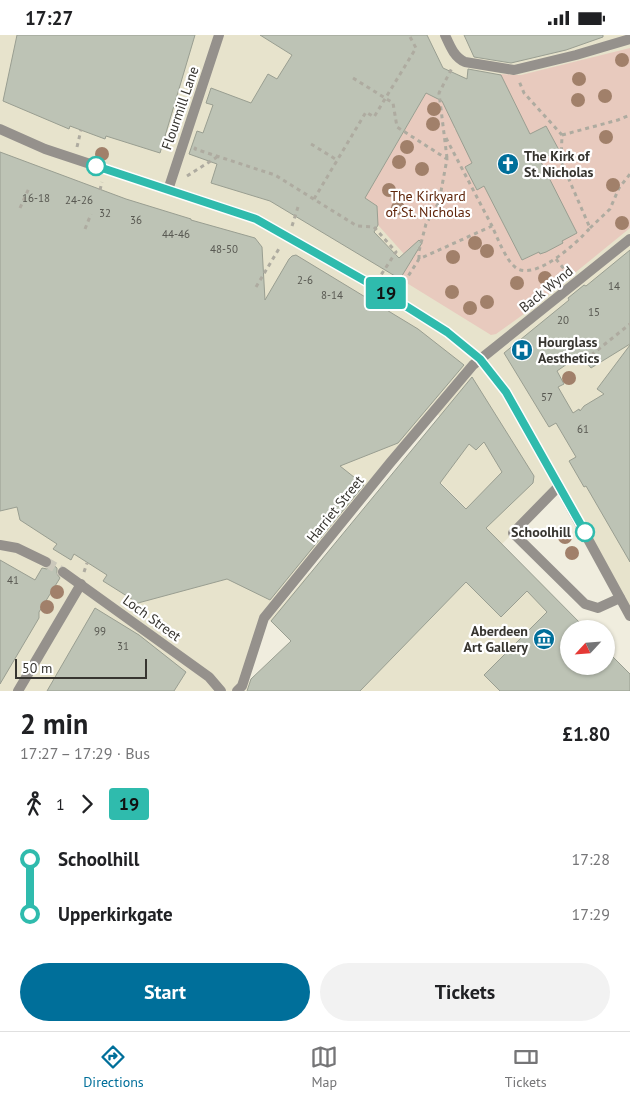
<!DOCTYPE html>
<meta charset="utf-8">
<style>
body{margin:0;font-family:"PT Sans",sans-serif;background:#f2f2f2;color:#202124;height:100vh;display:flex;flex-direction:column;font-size:19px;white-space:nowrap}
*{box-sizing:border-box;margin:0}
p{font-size:16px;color:#757577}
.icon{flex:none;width:28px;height:28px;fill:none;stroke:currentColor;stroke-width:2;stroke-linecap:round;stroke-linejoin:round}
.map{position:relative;height:656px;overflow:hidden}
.sheet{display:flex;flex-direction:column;background:#fff;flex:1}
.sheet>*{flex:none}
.badge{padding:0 10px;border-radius:4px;font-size:18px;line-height:32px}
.needle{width:32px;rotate:244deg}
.controls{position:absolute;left:560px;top:585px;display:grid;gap:10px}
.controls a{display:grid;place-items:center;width:55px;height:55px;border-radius:50%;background:#fff;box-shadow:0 1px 4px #0004;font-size:25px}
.scale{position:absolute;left:15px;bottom:12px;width:132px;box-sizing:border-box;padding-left:5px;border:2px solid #373530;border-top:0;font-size:14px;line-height:18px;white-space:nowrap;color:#373530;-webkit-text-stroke:4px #fff;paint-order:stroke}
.map>.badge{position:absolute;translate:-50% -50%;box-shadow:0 0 0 2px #fff}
.legs{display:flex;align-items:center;gap:8px;height:55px;padding:0 20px;font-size:16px}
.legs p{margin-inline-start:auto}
.headline{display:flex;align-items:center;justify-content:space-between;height:85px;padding:0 20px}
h1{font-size:28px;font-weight:800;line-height:38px}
.button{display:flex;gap:10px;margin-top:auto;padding:10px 20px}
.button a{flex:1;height:58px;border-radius:30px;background:#006f9a;color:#fff;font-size:20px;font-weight:800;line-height:58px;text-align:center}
.button a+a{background:#f2f2f2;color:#202124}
ul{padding:0 20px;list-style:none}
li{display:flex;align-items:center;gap:18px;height:55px;font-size:19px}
li i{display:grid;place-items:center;width:8px;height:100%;margin:0 6px;background:currentColor}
li i::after{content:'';width:12px;height:12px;margin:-6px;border:4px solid;border-radius:50%;background:#fff}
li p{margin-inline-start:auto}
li:first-child i{background:linear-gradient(#0000 50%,currentColor 0)}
li:last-child i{background:linear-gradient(currentColor 50%,#0000 0)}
.status{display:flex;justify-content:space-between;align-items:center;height:35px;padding:0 25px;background:#fff;direction:ltr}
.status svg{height:14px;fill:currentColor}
.tabs{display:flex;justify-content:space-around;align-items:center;height:70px;border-top:1px solid #e0e0e0;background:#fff;font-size:14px;color:#757577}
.tabs a{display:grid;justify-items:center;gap:2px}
.tabs .active{color:#006f9a}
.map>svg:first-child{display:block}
.built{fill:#e7e3cc}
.green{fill:#e8cabe}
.building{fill:#bdc3b5;stroke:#999e91;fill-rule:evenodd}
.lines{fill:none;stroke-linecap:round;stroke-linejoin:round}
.street-tunnel{stroke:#cbc8bb;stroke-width:10;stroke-dasharray:10 5;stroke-linecap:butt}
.path{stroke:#aeaba0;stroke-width:3;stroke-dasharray:4 4;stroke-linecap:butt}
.street{stroke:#95918c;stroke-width:10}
.tree{fill:#a1806a}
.line-1-casing{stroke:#fff;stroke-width:11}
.line-1{stroke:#2fbbad;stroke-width:8}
.stop-1-dot{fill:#fff;stroke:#2fbbad;stroke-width:2.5}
.labels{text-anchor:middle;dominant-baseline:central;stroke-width:4.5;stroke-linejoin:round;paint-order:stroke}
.number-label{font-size:11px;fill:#585851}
.street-label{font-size:14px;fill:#373530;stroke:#fff}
.poi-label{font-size:14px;font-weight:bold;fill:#373530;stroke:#fff;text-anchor:start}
.park-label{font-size:14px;fill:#60260b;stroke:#fff}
.stop-label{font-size:14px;font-weight:bold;fill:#373530;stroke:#fff;text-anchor:end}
</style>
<div class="status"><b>17:27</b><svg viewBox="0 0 49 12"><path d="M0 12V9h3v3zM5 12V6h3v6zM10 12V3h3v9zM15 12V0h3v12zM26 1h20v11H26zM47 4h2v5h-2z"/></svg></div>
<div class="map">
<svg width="630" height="656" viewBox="0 0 630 656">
<rect width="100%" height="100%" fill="#f0edde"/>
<g class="built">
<path d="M0,0H630V581L560,451L502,509L440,447L469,409L434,376L264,583L237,656H0Z"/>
<path d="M410,491L501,582L538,545L558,566L484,640L500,656H239L291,606L269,585L309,538L353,580Z"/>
</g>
<path class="green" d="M630,13V193L528,276L496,299L491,300L397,242L402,240L415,220L404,219L378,190L377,171L365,163L431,50L452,79L449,81L450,84L453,82L457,91L454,93L455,95L459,94L464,103L461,105L470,115L467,117L476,128L465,132L467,137L469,136L476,149L474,150L476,154L484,151L522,225L539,217L540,219C549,216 556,212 562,206L539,123L552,116L553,118L558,115L528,103L515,68L499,39L521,40Z"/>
<g class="building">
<path d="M17,0H195L160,118L106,101L105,104L70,91L69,94L3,66Z"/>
<path d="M260,0H427L443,33L467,44L468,34L501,40L530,99L546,91L559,115L540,125L577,198L562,206L563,208L546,217L540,219L539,217L522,225L484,151L477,155L465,132L472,128L442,66L426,58L365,163L377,171L378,190L374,197L399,223L419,205L422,208L400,244L270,166L211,148L217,129L189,119L197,96L203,98L213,70L206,68L211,53L251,68L268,39L277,44L292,20Z"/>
<path d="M464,0H603V2L566,15L511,28L474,22Z"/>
<path d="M0,117L126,164L191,184V185L255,203L262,212L265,265L289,224L292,221L296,220L418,294L464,330L398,408L340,431L364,450L270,565L227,544L138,568L103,546L107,540L74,519L71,525L53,514L57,509L20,485L17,472L0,476Z"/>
<path d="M630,215V309L591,333L580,320L557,336L564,349L558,352L573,378L579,374L580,376L584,371L604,359L597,354L630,310V527L586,451L584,452L569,426L576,422L556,388L549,392L504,318L569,265L568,263L584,250L586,251Z"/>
<path d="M472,342L534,441L533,448L486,493L586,594H569V631H606V615L630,639V656H500L484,640L547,577L527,556L501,582L466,547L360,656H247L251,644L291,606L271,586ZM484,407L502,437L466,474L440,448L469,409L476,415Z"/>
<path d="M0,525L35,545L42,533L47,534L52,529L57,533V539L60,543L39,577V583L0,649Z"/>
<path d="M95,573L139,600L186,637L174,656H47Z"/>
</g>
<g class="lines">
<path class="street-tunnel" d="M46,527L63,537"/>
<g class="path">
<path d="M353,43L393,68L397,92L447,124L439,167L426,189L419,216V224"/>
<path d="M562,100L618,85L630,80"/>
<path d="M446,103L492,191"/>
<path d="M311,109L337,125"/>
<path d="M77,112L81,95"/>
<path d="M196,112L195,114L275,140L357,191L374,192L396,217L381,240"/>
<path d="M447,123L439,58L452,33"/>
<path d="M187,141L217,122"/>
<path d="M100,155L102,147"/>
<path d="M314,164L366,77L374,82L416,13L409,0"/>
<path d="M20,173L29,153"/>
<path d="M292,191L298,172"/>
<path d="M590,193L610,174L619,153L630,139"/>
<path d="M85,194L91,179"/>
<path d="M556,224L568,239"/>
<path d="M256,252L280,212"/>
<path d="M400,254L419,224L492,191C497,202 506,225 515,232C534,248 578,207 590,193L561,126L562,100L524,58L519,46"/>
<path d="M585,325L630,289"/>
<path d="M84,537L87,528"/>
</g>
<g class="street">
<path d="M445,0C450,11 454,22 465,27L514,35L576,20L630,4"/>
<path d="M0,94L45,114L256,184L374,251L447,297L480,324L506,357L559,451L630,581"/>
<path d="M168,155L219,0"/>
<path d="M559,451L513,498L585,569L598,573L620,563"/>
<path d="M0,510L17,513L46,527"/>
<path d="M63,537L209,642L221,656"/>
<path d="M18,656L81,549"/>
<path d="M237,656L242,651L264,583L390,428L473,330L630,204"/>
</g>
</g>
<g class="tree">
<circle cx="622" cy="25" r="7"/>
<circle cx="579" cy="44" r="7"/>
<circle cx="605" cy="61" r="7"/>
<circle cx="578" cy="65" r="7"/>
<circle cx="434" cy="74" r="7"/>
<circle cx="433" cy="89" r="7"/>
<circle cx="606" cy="102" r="7"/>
<circle cx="407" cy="112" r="7"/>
<circle cx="102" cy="119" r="7"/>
<circle cx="399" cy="127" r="7"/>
<circle cx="422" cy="134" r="7"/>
<circle cx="613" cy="150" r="7"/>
<circle cx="389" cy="155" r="7"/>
<circle cx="398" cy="173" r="7"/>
<circle cx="622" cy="188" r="7"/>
<circle cx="475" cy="208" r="7"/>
<circle cx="487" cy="216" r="7"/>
<circle cx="453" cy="222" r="7"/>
<circle cx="545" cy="243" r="7"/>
<circle cx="517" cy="248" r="7"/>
<circle cx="452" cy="257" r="7"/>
<circle cx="487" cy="267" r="7"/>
<circle cx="470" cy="273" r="7"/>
<circle cx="569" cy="343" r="7"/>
<circle cx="565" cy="502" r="7"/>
<circle cx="572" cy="518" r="7"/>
<circle cx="57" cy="557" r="7"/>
<circle cx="47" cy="572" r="7"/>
</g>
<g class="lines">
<g class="line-1-casing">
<path id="line-1" d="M96,131L256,184L374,251L447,297L480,324L506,357L585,497"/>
</g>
<use href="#line-1" class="line-1"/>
</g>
<defs>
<g id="church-disc" transform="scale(1.125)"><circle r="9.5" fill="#006f9a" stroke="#fff"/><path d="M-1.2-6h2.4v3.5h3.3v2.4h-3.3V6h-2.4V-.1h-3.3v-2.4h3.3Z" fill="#fff"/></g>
<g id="hospital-disc" transform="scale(1.125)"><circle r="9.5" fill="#006f9a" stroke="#fff"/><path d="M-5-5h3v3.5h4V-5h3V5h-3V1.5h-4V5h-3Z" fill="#fff"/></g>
<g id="museum-disc" transform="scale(1.125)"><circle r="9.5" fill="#006f9a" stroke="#fff"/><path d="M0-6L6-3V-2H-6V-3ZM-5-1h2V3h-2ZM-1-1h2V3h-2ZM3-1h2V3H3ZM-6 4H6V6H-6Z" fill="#fff"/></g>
</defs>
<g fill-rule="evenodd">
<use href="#church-disc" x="508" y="129"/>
<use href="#hospital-disc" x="522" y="315"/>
<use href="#museum-disc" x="544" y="604"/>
</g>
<g class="stop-1-dot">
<circle cx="96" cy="131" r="9"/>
<circle cx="585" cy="497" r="9"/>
</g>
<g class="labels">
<g class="number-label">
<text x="36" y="163">16-18</text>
<text x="79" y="165">24-26</text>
<text x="105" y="178">32</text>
<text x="136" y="185">36</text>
<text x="176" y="199">44-46</text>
<text x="224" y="214">48-50</text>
<text x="305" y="245">2-6</text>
<text x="614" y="251">14</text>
<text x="332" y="260">8-14</text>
<text x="594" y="277">15</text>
<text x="563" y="285">20</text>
<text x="547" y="362">57</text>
<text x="583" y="394">61</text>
<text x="13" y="545">41</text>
<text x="100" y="596">99</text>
<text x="123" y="611">31</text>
</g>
<g class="street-label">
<text transform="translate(180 73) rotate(-71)">Flourmill Lane</text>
<text transform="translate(546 254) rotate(-39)">Back Wynd</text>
<text transform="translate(335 474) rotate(-51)">Harriet Street</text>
<text transform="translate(152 583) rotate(36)">Loch Street</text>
</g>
<g class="poi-label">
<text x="524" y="121">The Kirk of<tspan x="524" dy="16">St. Nicholas</tspan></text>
<text x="538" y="307">Hourglass<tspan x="538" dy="16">Aesthetics</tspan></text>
<text x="528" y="596" text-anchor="end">Aberdeen<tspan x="528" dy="16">Art Gallery</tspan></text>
</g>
<g class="park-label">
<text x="428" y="161">The Kirkyard<tspan x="428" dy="16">of St. Nicholas</tspan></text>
</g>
<g class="stop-label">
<text x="571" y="497">Schoolhill</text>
</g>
</g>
</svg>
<div class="controls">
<a><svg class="needle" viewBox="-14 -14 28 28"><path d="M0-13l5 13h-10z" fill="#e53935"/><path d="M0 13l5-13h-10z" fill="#757577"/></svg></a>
</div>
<div class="scale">50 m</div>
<b class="badge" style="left:386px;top:258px;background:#2fbbad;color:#111">19</b>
</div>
<section class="sheet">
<div class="headline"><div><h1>2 min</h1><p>17:27 – 17:29 · Bus</p></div><b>£1.80</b></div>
<div class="legs"><svg class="icon" aria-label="walk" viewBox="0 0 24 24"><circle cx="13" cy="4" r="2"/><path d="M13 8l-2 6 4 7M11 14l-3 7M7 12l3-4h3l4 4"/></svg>1<svg class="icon" aria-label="forward" viewBox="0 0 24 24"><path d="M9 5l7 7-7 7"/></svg><b class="badge" style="background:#2fbbad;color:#111">19</b></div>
<ul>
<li><i style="color:#2fbbad"></i><b>Schoolhill</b><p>17:28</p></li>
<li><i style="color:#2fbbad"></i><b>Upperkirkgate</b><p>17:29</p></li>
</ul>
<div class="button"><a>Start</a><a>Tickets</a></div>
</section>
<nav class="tabs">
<a class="active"><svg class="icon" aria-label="directions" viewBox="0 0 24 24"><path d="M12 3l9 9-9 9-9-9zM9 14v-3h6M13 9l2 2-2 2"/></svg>Directions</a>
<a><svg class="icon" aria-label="map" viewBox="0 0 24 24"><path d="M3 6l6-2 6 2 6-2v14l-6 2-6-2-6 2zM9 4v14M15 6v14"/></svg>Map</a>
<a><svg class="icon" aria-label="tickets" viewBox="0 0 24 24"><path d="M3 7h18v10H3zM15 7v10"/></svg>Tickets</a>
</nav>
